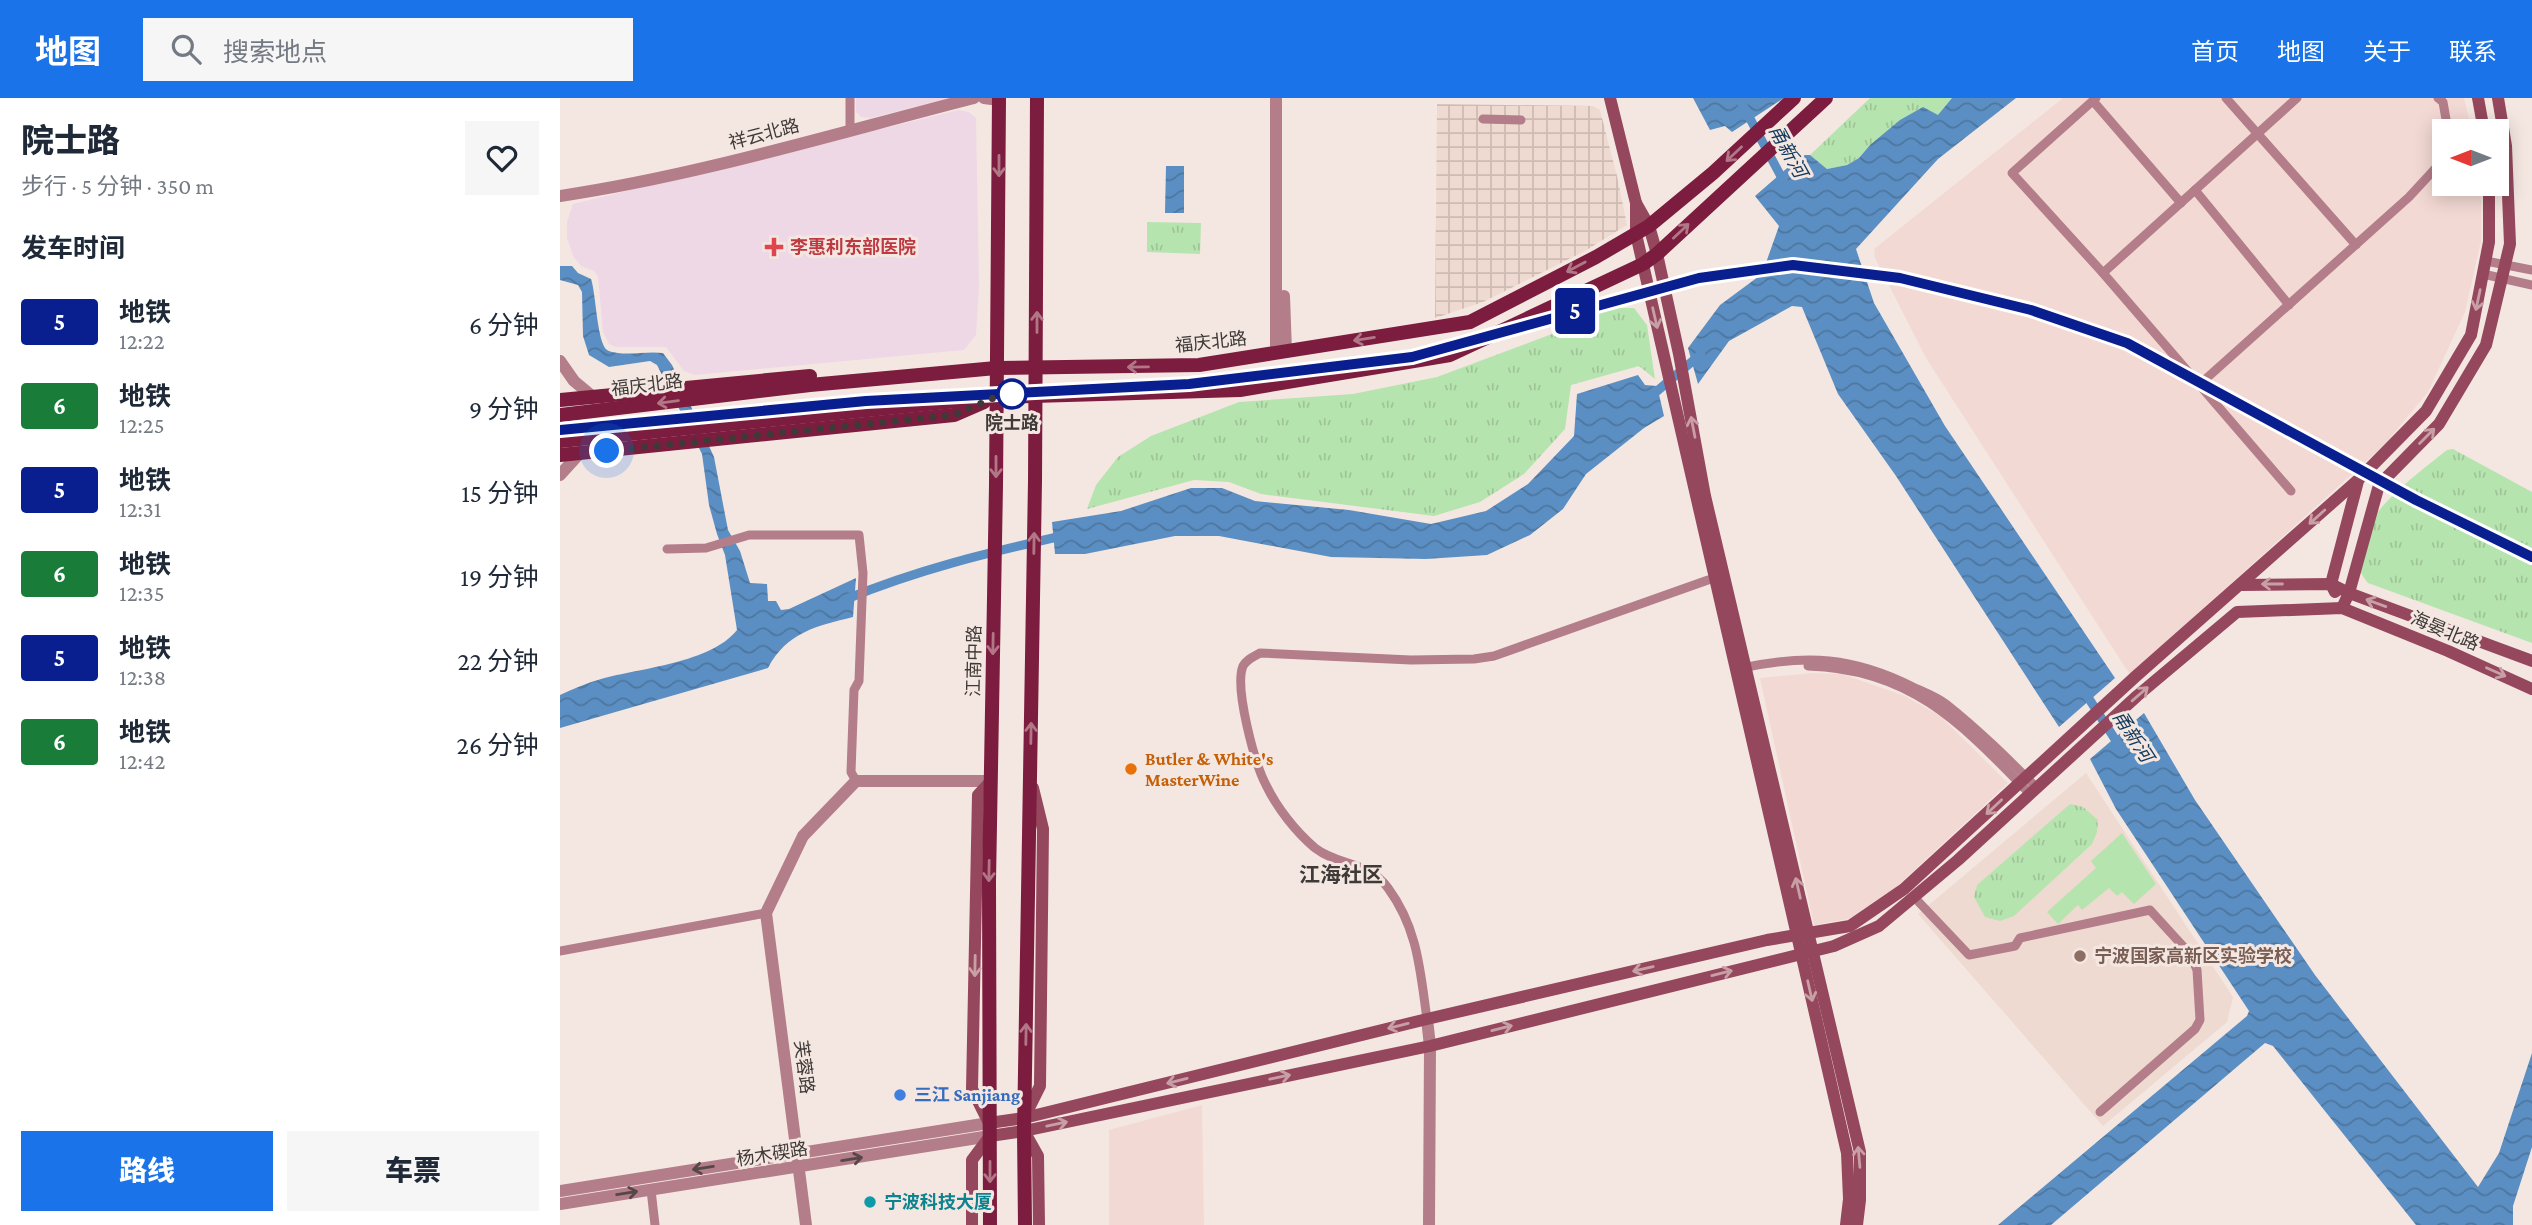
<!DOCTYPE html>
<html lang="zh">
<meta charset="utf-8">
<style>
body{margin:0;font-family:"Crimson Pro","Noto Sans SC",serif;background:#f6f6f7;color:#1f2937;height:100vh;display:flex;flex-direction:column;font-size:26px;white-space:nowrap}
*{box-sizing:border-box;margin:0}
p{font-size:23px;color:#747a83}
.icon{flex:none;width:38px;height:38px;fill:none;stroke:currentColor;stroke-width:2;stroke-linecap:round;stroke-linejoin:round}
.map{position:relative;flex:1;overflow:hidden}
.side{display:flex;flex-direction:column;background:#fff;width:560px}
.side>*{flex:none}
.badge{padding:0 14px;border-radius:5px;font-size:24px;line-height:46px}
.needle{width:46px;rotate:270deg}
.tools{position:absolute;left:1872px;top:21px;display:grid;gap:14px}
.tools a{display:grid;place-items:center;width:77px;height:77px;border-radius:0px;background:#fff;box-shadow:0 4px 18px #0003;font-size:35px}
.you{position:absolute;width:35px;height:35px;margin:-18px;border:5px solid #fff;border-radius:50%;background:#1a73e8;box-shadow:0 0 0 10px #1a73e833}
.map>.badge{position:absolute;translate:-50% -50%;box-shadow:0 0 0 4px #fff}
h2{padding:0 21px;font-size:26px;line-height:63px}
.round{display:grid;place-items:center;flex:none;width:74px;height:74px;border-radius:0px;background:#f6f6f7}
.summary{display:flex;align-items:center;justify-content:space-between;height:119px;padding:0 21px}
h1{font-size:33px;font-weight:800;line-height:52px}
.primary-button{display:flex;gap:14px;margin-top:auto;padding:14px 21px}
.primary-button a{flex:1;height:80px;border-radius:0px;background:#1a73e8;color:#fff;font-size:28px;font-weight:800;line-height:80px;text-align:center}
.primary-button a+a{background:#f6f6f7;color:#1f2937}
ul{padding:0;list-style:none}
li{display:flex;align-items:center;gap:21px;height:84px;padding:0 21px}
li div{flex:1}
li b{display:block;font-size:26px}
li em{font-style:normal}
li .badge{min-width:77px;font-weight:700;text-align:center}
header{display:flex;align-items:center;gap:42px;box-sizing:border-box;height:98px;padding:0 35px;background:#1a73e8;color:#fff}
header strong{font-size:33px}
nav{display:flex;gap:38px;margin-inline-start:auto;font-size:24px}
.search{width:490px;height:63px;background:#f6f6f7;display:flex;align-items:center;gap:18px;box-sizing:border-box;padding:0 24px;border-radius:0px;color:#747a83;font-size:26px}
main{display:flex;flex:1;min-height:0}
.map>svg:first-child{display:block}
.commercial{fill:#f3d9d4}
.industrial{fill:url(#industrial-grid)}
.built{fill:#eedad0}
.medical{fill:#eed8e6}
.grass{fill:url(#grass-tufts)}
.garden{fill:#b6e4af}
.water{fill:url(#water-waves)}
.lines{fill:none;stroke-linecap:round;stroke-linejoin:round}
.canal{stroke:#5b8fc3;stroke-width:9}
.minor{stroke:#b47d8a;stroke-width:9}
.tertiary{stroke:#b47d8a;stroke-width:12}
.secondary{stroke:#95485d;stroke-width:12}
.primary{stroke:#7c1c3e;stroke-width:14}
.oneway{stroke:#b27787}
.oneway2{stroke:#c99fa6}
.oneway3{stroke:#564748}
.line-casing{stroke:#fff;stroke-width:16}
.line{stroke:#091f8f;stroke-width:10}
.walk{stroke:#3f3a38;stroke-width:7;stroke-dasharray:0 12.6}
.health-dot{fill:#e0444e;stroke:#f4e7e1;stroke-width:2.5}
.stop-dot{fill:#fff;stroke:#091f8f;stroke-width:3.5}
.food-dot{fill:#e8710a;stroke:#f4e7e1;stroke-width:2.5}
.education-dot{fill:#8d6e63;stroke:#f4e7e1;stroke-width:2.5}
.shop-dot{fill:#3f7fe0;stroke:#f4e7e1;stroke-width:2.5}
.culture-dot{fill:#0f9aa8;stroke:#f4e7e1;stroke-width:2.5}
.labels{text-anchor:middle;dominant-baseline:central;stroke-width:6;stroke-linejoin:round;paint-order:stroke}
.street-label{font-size:18px;fill:#3f3a38;stroke:#f4e7e1}
.health-label{font-size:18px;font-weight:bold;fill:#be3a42;stroke:#f4e7e1;text-anchor:start}
.stop-label{font-size:18px;font-weight:bold;fill:#3f3a38;stroke:#f4e7e1}
.food-label{font-size:18px;font-weight:bold;fill:#c56008;stroke:#f4e7e1;text-anchor:start}
.education-label{font-size:18px;font-weight:bold;fill:#785e54;stroke:#f4e7e1;text-anchor:start}
.shop-label{font-size:18px;font-weight:bold;fill:#366cbe;stroke:#f4e7e1;text-anchor:start}
.culture-label{font-size:18px;font-weight:bold;fill:#0d838f;stroke:#f4e7e1;text-anchor:start}
.water-label{font-size:19px;font-style:italic;fill:#11385b;stroke:#f4e7e1}
.quarter-label{font-size:21px;font-weight:bold;fill:#3f3a38;stroke:#f4e7e1}
</style>
<header>
<strong>地图</strong>
<div class="search"><svg class="icon" aria-label="search" viewBox="0 0 24 24"><circle cx="10" cy="10" r="6"/><path d="M15 15l6 6"/></svg>搜索地点</div>
<nav><a>首页</a><a>地图</a><a>关于</a><a>联系</a></nav>
</header>
<main>
<section class="side">
<div class="summary"><div><h1>院士路</h1><p>步行 · 5 分钟 · 350 m</p></div><a class="round"><svg class="icon" aria-label="heart" viewBox="0 0 24 24"><path d="M12 20l-8-8c-3-5 5-10 8-4 3-6 11-1 8 4z"/></svg></a></div>
<h2>发车时间</h2>
<ul>
<li><span class="badge" style="background:#091f8f;color:#fff">5</span><div><b>地铁</b><p>12:22</p></div><em>6 分钟</em></li>
<li><span class="badge" style="background:#197c39;color:#fff">6</span><div><b>地铁</b><p>12:25</p></div><em>9 分钟</em></li>
<li><span class="badge" style="background:#091f8f;color:#fff">5</span><div><b>地铁</b><p>12:31</p></div><em>15 分钟</em></li>
<li><span class="badge" style="background:#197c39;color:#fff">6</span><div><b>地铁</b><p>12:35</p></div><em>19 分钟</em></li>
<li><span class="badge" style="background:#091f8f;color:#fff">5</span><div><b>地铁</b><p>12:38</p></div><em>22 分钟</em></li>
<li><span class="badge" style="background:#197c39;color:#fff">6</span><div><b>地铁</b><p>12:42</p></div><em>26 分钟</em></li>
</ul>
<div class="primary-button"><a>路线</a><a>车票</a></div>
</section>
<div class="map">
<svg width="1972" height="1127" viewBox="0 0 1972 1127">
<defs>
<pattern id="industrial-grid" width="8" height="8" patternUnits="userSpaceOnUse" patternTransform="scale(1.75)"><rect width="8" height="8" fill="#eedad0"/><path d="M0 4h8M4 0v8" fill="none" stroke="#cdbcb3"/></pattern>
<pattern id="grass-tufts" width="24" height="20" patternUnits="userSpaceOnUse" patternTransform="scale(1.75)"><rect width="24" height="20" fill="#b6e4af"/><path d="M3 7l-1-3M5 7V3M7 7l1-3M15 17l-1-3M17 17v-4M19 17l1-3" fill="none" stroke="#9ec497"/></pattern>
<pattern id="water-waves" width="16" height="10" patternUnits="userSpaceOnUse" patternTransform="scale(1.75)"><rect width="16" height="10" fill="#5b8fc3"/><path d="M0 5q4-4 8 0t8 0" fill="none" stroke="#4d769f"/></pattern>
</defs>
<rect width="100%" height="100%" fill="#f4e7e1"/>
<g class="commercial">
<path d="M1503,0H1904L1912,33H1885V86H1921V143L1905,214L1868,294L1825,346L1570,577L1366,260L1315,160L1314,151Z"/>
<path d="M1252,575L1282,576L1345,598L1380,618L1448,685L1335,790L1288,821L1254,827L1200,580Z"/>
<path d="M642,1007L644,1127H549V1032Z"/>
</g>
<path class="industrial" d="M877,6L1033,8L1040,12L1057,78L1067,127L1025,153L923,204L875,220Z"/>
<path class="built" d="M1526,675L1673,899L1667,924L1543,1028L1358,816Z"/>
<g class="medical">
<path d="M296,0H391L311,20L301,19L296,14Z"/>
<path d="M399,12L409,14L416,20L419,188L416,237L404,252L135,277L124,273L106,249H56L49,246L43,234L38,179L34,173L21,168L13,158L7,140V124L13,106Z"/>
</g>
<g class="grass">
<path d="M1310,0H1392L1378,18L1310,47L1299,60L1287,67L1267,71L1250,57Z"/>
<path d="M587,124L641,125L640,156L587,154Z"/>
<path d="M1051,210H1074L1087,227L1095,281L1079,268L1011,287L1005,331L964,376L920,404L874,418L701,396L669,384L634,382L527,411L536,387L558,359L591,338L679,304L793,296L877,279L1000,233Z"/>
<path d="M1893,351L1972,394V545L1808,485C1767,439 1855,378 1887,352Z"/>
<path d="M1510,706L1523,709L1538,722L1537,734L1532,746L1454,818L1440,823L1425,819L1414,799L1417,787Z"/>
</g>
<path class="garden" d="M1562,735L1596,786L1574,806L1562,794L1557,798L1549,790L1522,812L1518,807L1498,826L1487,814L1536,770L1531,763Z"/>
<g class="water">
<path d="M1133,0H1224L1172,34L1165,28L1150,32Z"/>
<path d="M1392,0H1456L1378,61L1296,151L1314,205L1385,328L1555,580L1499,629L1336,378L1278,296L1242,209L1232,208L1169,243L1138,286L1128,250L1160,207L1202,176L1219,128L1195,98L1242,57H1250L1267,71L1287,67L1299,60L1310,47L1340,22L1363,9L1378,17Z"/>
<path d="M606,68H624V115H605Z"/>
<path d="M0,168H12L18,175L31,181C36,195 37,245 47,252C50,254 54,254 58,255C72,257 88,253 103,255L112,267L154,359L168,432L180,453L190,485L207,486L208,503H216L221,512L229,511L296,480L293,519C257,528 227,534 208,570L0,630V597C13,591 27,585 41,581C80,570 151,565 177,532L165,457L157,436L149,407L142,356L97,267L90,263L49,269L29,257L23,238L22,194L18,187L0,182Z"/>
<path d="M1078,277L1085,287L1097,288L1104,318L1084,330L1026,376L1003,411L970,437L927,457L866,461L771,459L659,438H615L525,456H495L492,424L561,413L631,390H662L695,403L789,412L871,426L926,413L968,386L1014,338L1017,296Z"/>
<path d="M1584,615L1635,702L1755,877L1918,1089L1939,1055L1972,955V1049L1953,1108V1127H1856L1713,948L1705,945L1491,1127H1438L1687,918L1689,913L1556,711L1530,661Z"/>
</g>
<g class="lines">
<g class="canal">
<path d="M1179,0L1224,84"/>
<path d="M1090,299L1141,256"/>
<path d="M284,502C359,471 427,455 506,437"/>
<path d="M1524,593L1560,649"/>
</g>
<g class="minor">
<path d="M290,0V32"/>
<path d="M1536,0L1452,75L1543,175L1731,393"/>
<path d="M1666,0L1796,147"/>
<path d="M1878,0L1883,4L1888,33"/>
<path d="M1533,3L1621,105"/>
<path d="M923,21L961,22"/>
<path d="M1635,92L1729,207"/>
<path d="M1926,163L1972,172"/>
<path d="M1543,175L1737,0"/>
<path d="M1923,176L1972,187"/>
<path d="M1639,287L1849,99L1885,60"/>
<path d="M107,451L146,450L189,437H299L303,475L299,583L294,592L291,674L296,683"/>
<path d="M1248,568C1352,571 1403,627 1470,696"/>
<path d="M1182,570C1247,556 1293,559 1353,589C1364,594 1377,599 1386,606C1419,632 1448,661 1477,690"/>
<path d="M1354,799L1409,857L1455,848L1460,840L1590,812L1631,857L1637,872L1640,922L1635,931L1540,1014"/>
<path d="M0,853L206,815"/>
<path d="M867,921C860,872 858,831 828,790C809,763 778,768 755,750C736,734 717,710 706,687C695,666 674,590 683,568C687,561 693,559 700,555L851,562L914,561L934,558L1148,482L1160,479"/>
<path d="M91,1092L95,1127"/>
</g>
<g class="tertiary">
<path d="M424,0L439,2"/>
<path d="M716,0V255"/>
<path d="M0,98C140,77 277,35 414,0"/>
<path d="M724,198L726,254"/>
<path d="M0,263L14,283L32,298"/>
<path d="M0,377L20,355"/>
<path d="M867,921L870,948L869,1127"/>
<path d="M0,1093L429,1025"/>
<path d="M0,1106L430,1038"/>
<path d="M246,1127L206,815L243,738L296,683H431"/>
</g>
<g class="secondary">
<path d="M1050,0L1076,105V136L1287,1055L1289,1101L1286,1127"/>
<path d="M1918,0L1924,33"/>
<path d="M1076,105L1089,128L1097,156L1119,256L1145,398L1300,1054V1102L1297,1127"/>
<path d="M1682,487L1771,486L1789,495L1972,563"/>
<path d="M1775,494L1771,486L1798,383"/>
<path d="M1782,510L1789,495L1819,387L1879,326L1926,247L1950,146L1946,48L1938,0"/>
<path d="M431,683L418,697L412,991L429,1025L464,1020L867,921L1207,842L1290,828L1344,791L1575,579L1798,382L1866,313L1911,237L1929,144V86"/>
<path d="M464,1020L480,988L483,731L473,690"/>
<path d="M464,1033L478,1058L479,1127"/>
<path d="M412,1127V1062L430,1038L464,1033L870,948L1274,848L1319,828L1398,762L1577,598L1677,514L1782,510L1888,553L1972,591"/>
</g>
<g class="primary">
<path d="M0,302L250,278"/>
<path d="M0,317L250,287L436,270L639,267L910,224L1036,159L1089,128L1153,75L1234,0"/>
<path d="M0,343L436,299L680,292L890,257L1083,166L1097,156L1266,0"/>
<path d="M0,357L394,317L424,304"/>
<path d="M430,1127L429,783L436,387L439,0"/>
<path d="M465,1127L464,1033L475,383L477,0"/>
</g>
</g>
<defs><path id="oneway-shaft" d="M-6 0H5M1.5-3L5.5 0L1.5 3" fill="none" stroke-width="1.6" stroke-linecap="round" stroke-linejoin="round" transform="scale(1.75)"/></defs>
<g class="oneway">
<use href="#oneway-shaft" transform="translate(1174 56) rotate(137)"/>
<use href="#oneway-shaft" transform="translate(439 68) rotate(90)"/>
<use href="#oneway-shaft" transform="translate(1121 133) rotate(-43)"/>
<use href="#oneway-shaft" transform="translate(1016 169) rotate(152)"/>
<use href="#oneway-shaft" transform="translate(477 224) rotate(-90)"/>
<use href="#oneway-shaft" transform="translate(804 241) rotate(171)"/>
<use href="#oneway-shaft" transform="translate(578 269) rotate(179)"/>
<use href="#oneway-shaft" transform="translate(108 304) rotate(173)"/>
<use href="#oneway-shaft" transform="translate(436 369) rotate(90)"/>
<use href="#oneway-shaft" transform="translate(474 445) rotate(-89)"/>
<use href="#oneway-shaft" transform="translate(433 546) rotate(91)"/>
<use href="#oneway-shaft" transform="translate(471 635) rotate(-89)"/>
<use href="#oneway-shaft" transform="translate(429 773) rotate(91)"/>
<use href="#oneway-shaft" transform="translate(466 936) rotate(-89)"/>
<use href="#oneway-shaft" transform="translate(430 1074) rotate(90)"/>
</g>
<g class="oneway2">
<use href="#oneway-shaft" transform="translate(1918 202) rotate(102)"/>
<use href="#oneway-shaft" transform="translate(1095 220) rotate(77)"/>
<use href="#oneway-shaft" transform="translate(1133 329) rotate(-101)"/>
<use href="#oneway-shaft" transform="translate(1867 338) rotate(-45)"/>
<use href="#oneway-shaft" transform="translate(1757 419) rotate(138)"/>
<use href="#oneway-shaft" transform="translate(1712 486) rotate(180)"/>
<use href="#oneway-shaft" transform="translate(1816 505) rotate(-160)"/>
<use href="#oneway-shaft" transform="translate(1936 574) rotate(24)"/>
<use href="#oneway-shaft" transform="translate(1580 596) rotate(-41)"/>
<use href="#oneway-shaft" transform="translate(1434 709) rotate(137)"/>
<use href="#oneway-shaft" transform="translate(1238 790) rotate(-103)"/>
<use href="#oneway-shaft" transform="translate(415 868) rotate(91)"/>
<use href="#oneway-shaft" transform="translate(1083 871) rotate(167)"/>
<use href="#oneway-shaft" transform="translate(1162 875) rotate(-14)"/>
<use href="#oneway-shaft" transform="translate(1250 893) rotate(77)"/>
<use href="#oneway-shaft" transform="translate(838 928) rotate(166)"/>
<use href="#oneway-shaft" transform="translate(942 930) rotate(-14)"/>
<use href="#oneway-shaft" transform="translate(720 979) rotate(-12)"/>
<use href="#oneway-shaft" transform="translate(617 983) rotate(166)"/>
<use href="#oneway-shaft" transform="translate(497 1026) rotate(-12)"/>
<use href="#oneway-shaft" transform="translate(1299 1059) rotate(-95)"/>
</g>
<g class="oneway3">
<use href="#oneway-shaft" transform="translate(292 1061) rotate(-9)"/>
<use href="#oneway-shaft" transform="translate(143 1070) rotate(171)"/>
<use href="#oneway-shaft" transform="translate(67 1095) rotate(-9)"/>
</g>
<g class="lines">
<g class="line-casing">
<path id="line" d="M0,332L306,303L629,286L852,259L1139,180L1233,167L1340,180L1471,212L1567,245L1856,402L1972,459"/>
</g>
<use href="#line" class="line"/>
<path class="walk" d="M47,353L394,317L436,299H456L452,296"/>
</g>
<path class="health-dot" d="M210.5 138.5h7v7h7v7h-7v7h-7v-7h-7v-7h7z"/>
<circle class="stop-dot" cx="452" cy="296" r="14"/>
<circle class="food-dot" cx="571" cy="671" r="7"/>
<circle class="education-dot" cx="1520" cy="858" r="7"/>
<circle class="shop-dot" cx="340" cy="997" r="7"/>
<circle class="culture-dot" cx="310" cy="1104" r="7"/>
<g class="labels">
<g class="street-label">
<text transform="translate(204 36) rotate(-15)">祥云北路</text>
<text transform="translate(651 244) rotate(-6)">福庆北路</text>
<text transform="translate(87 287) rotate(-7)">福庆北路</text>
<text transform="translate(1885 533) rotate(23)">海晏北路</text>
<text transform="translate(414 563) rotate(-89)">江南中路</text>
<text transform="translate(244 969) rotate(83)">芙蓉路</text>
<text transform="translate(212 1056) rotate(-9)">杨木碶路</text>
</g>
<g class="health-label">
<text x="230" y="149">李惠利东部医院</text>
</g>
<g class="stop-label">
<text x="452" y="325">院士路</text>
</g>
<g class="food-label">
<text x="585" y="661">Butler &amp; White's<tspan x="585" dy="21">MasterWine</tspan></text>
</g>
<g class="education-label">
<text x="1534" y="858">宁波国家高新区实验学校</text>
</g>
<g class="shop-label">
<text x="354" y="997">三江 Sanjiang</text>
</g>
<g class="culture-label">
<text x="324" y="1104">宁波科技大厦</text>
</g>
<g class="water-label">
<text transform="translate(1228 53) rotate(61)">甬新河</text>
<text transform="translate(1573 638) rotate(57)">甬新河</text>
</g>
<g class="quarter-label">
<text x="781" y="777">江海社区</text>
</g>
</g>
</svg>
<div class="tools">
<a><svg class="needle" viewBox="-14 -14 28 28"><path d="M0-13l5 13h-10z" fill="#e53935"/><path d="M0 13l5-13h-10z" fill="#747a83"/></svg></a>
</div>
<div class="you" style="left:47px;top:353px"></div>
<b class="badge" style="left:1015px;top:213px;background:#091f8f;color:#fff">5</b>
</div>
</main>
